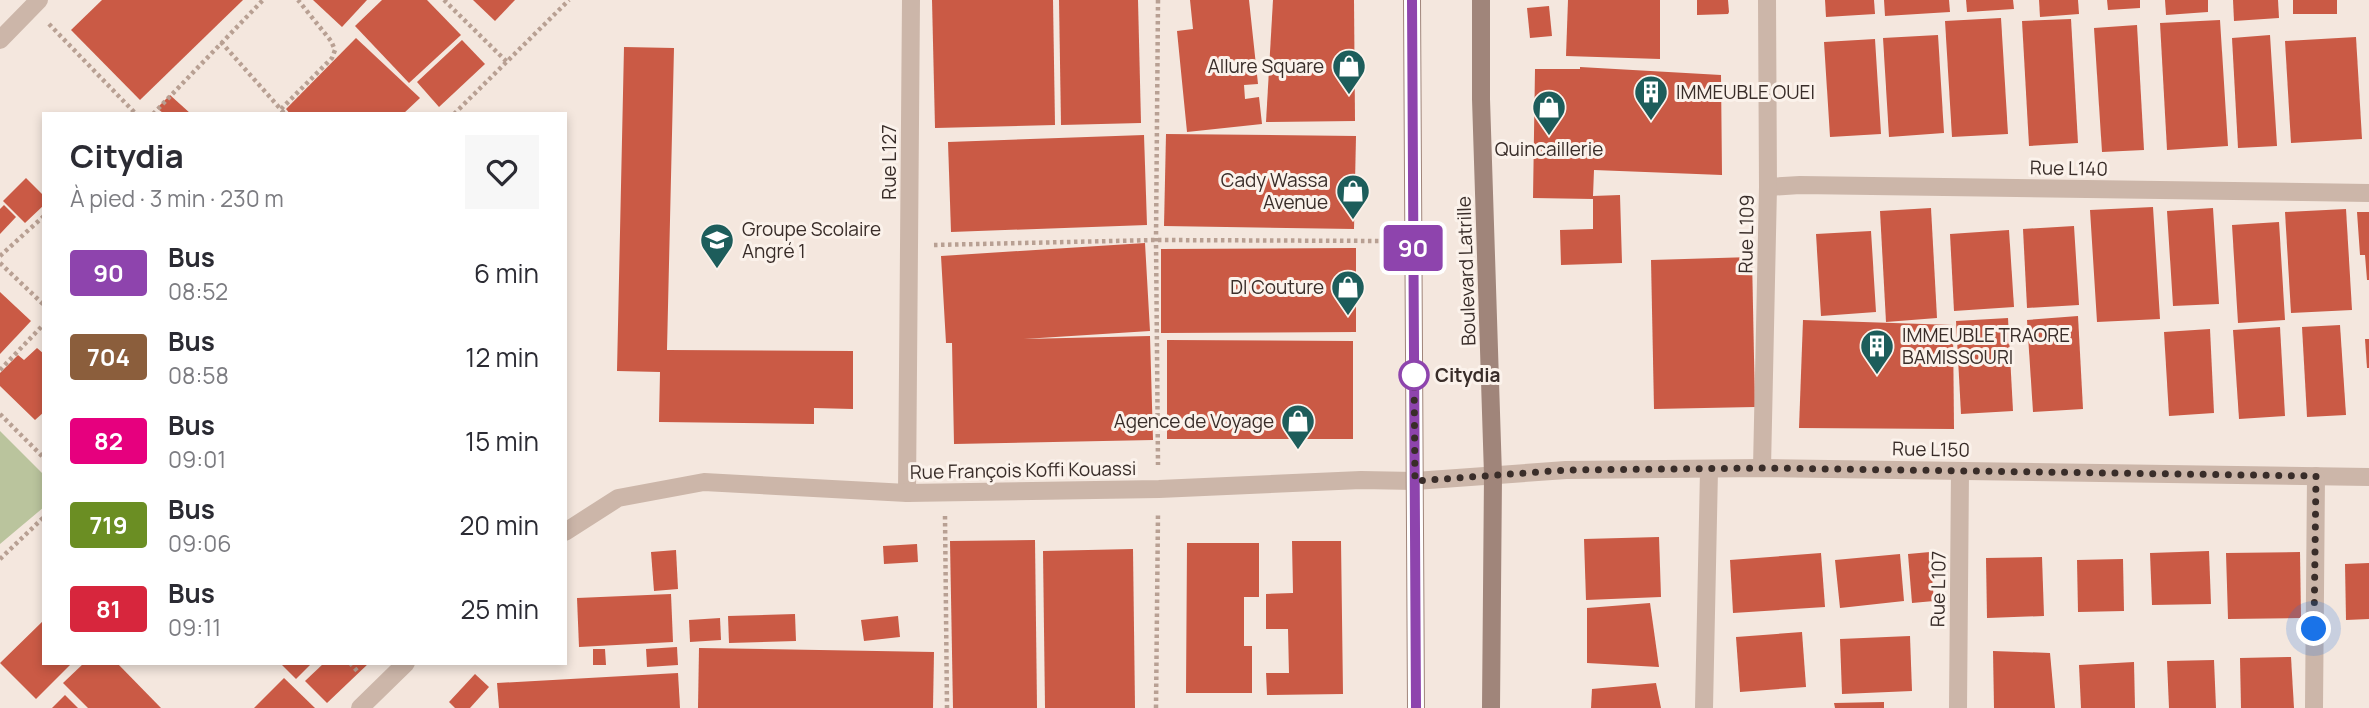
<!DOCTYPE html>
<html lang="fr">
<meta charset="utf-8">
<style>
body{margin:0;font-family:Manrope,sans-serif;background:#f7f7f7;color:#2b2b33;height:100vh;display:flex;flex-direction:column;font-size:26px;white-space:nowrap}
*{box-sizing:border-box;margin:0}
p{font-size:23px;color:#7c7c81}
.icon{flex:none;width:38px;height:38px;fill:none;stroke:currentColor;stroke-width:2;stroke-linecap:round;stroke-linejoin:round}
.map{position:relative;flex:1;overflow:hidden}
.sheet{position:absolute;left:42px;top:112px;width:525px;height:553px;display:flex;flex-direction:column;background:#fff;border-radius:0px;box-shadow:0 4px 10px #0003}
.sheet>*{flex:none}
.badge{padding:0 14px;border-radius:5px;font-size:24px;line-height:46px}
.you{position:absolute;width:35px;height:35px;margin:-18px;border:5px solid #fff;border-radius:50%;background:#1a73e8;box-shadow:0 0 0 10px #1a73e833}
.map>.badge{position:absolute;translate:-50% -50%;box-shadow:0 0 0 4px #fff}
.round{display:grid;place-items:center;flex:none;width:74px;height:74px;border-radius:0px;background:#f7f7f7}
.head{display:flex;align-items:center;justify-content:space-between;height:119px;padding:0 28px}
h1{font-size:33px;font-weight:700;line-height:52px}
ul{padding:0;list-style:none}
li{display:flex;align-items:center;gap:21px;height:84px;padding:0 28px}
li div{flex:1}
li b{display:block;font-size:26px}
li em{font-style:normal}
li .badge{min-width:77px;font-weight:700;text-align:center}
.map>svg:first-child{display:block}
.green{fill:#bac49d}
.building{fill:#ca5a45}
.lines{fill:none;stroke-linecap:round;stroke-linejoin:round}
.path{stroke:#b8a093;stroke-width:4.5;stroke-dasharray:3.5 3.5;stroke-linecap:butt}
.minor{stroke:#ccb6a9;stroke-width:18}
.secondary{stroke:#a0857a;stroke-width:18}
.line-casing{stroke:#fff;stroke-width:16}
.line{stroke:#8e44ad;stroke-width:10}
.walk{stroke:#392d29;stroke-width:7;stroke-dasharray:0 12.6}
.stop-dot{fill:#fff;stroke:#8e44ad;stroke-width:3.5}
.labels{text-anchor:middle;dominant-baseline:central;stroke-width:6;stroke-linejoin:round;paint-order:stroke}
.poi-label{font-size:19px;fill:#392d29;stroke:#fbf2eb;text-anchor:end}
.street-label{font-size:19px;fill:#392d29;stroke:#fbf2eb}
.stop-label{font-size:19px;font-weight:bold;fill:#392d29;stroke:#fbf2eb;text-anchor:start}
</style>
<div class="map">
<svg width="2369" height="708" viewBox="0 0 2369 708">
<rect width="100%" height="100%" fill="#f4e7de"/>
<path class="green" d="M0,431L44,475V507L0,544Z"/>
<g class="building">
<path d="M102,0H243L140,100L71,30Z"/>
<path d="M313,0H367L342,27Z"/>
<path d="M382,0H427L461,35L409,83L355,26Z"/>
<path d="M473,0H515L495,21Z"/>
<path d="M932,0H1053L1055,125L935,128Z"/>
<path d="M1059,0H1138L1141,123L1061,125Z"/>
<path d="M1190,0H1249L1258,84L1244,85L1245,99L1259,97L1262,124L1187,132L1177,31L1193,29Z"/>
<path d="M1273,0H1354L1355,121L1266,122Z"/>
<path d="M1568,0H1660V59L1566,56Z"/>
<path d="M1697,0H1728L1729,12L1728,14L1697,15Z"/>
<path d="M1825,0H1874L1875,14L1826,17Z"/>
<path d="M1884,0H1949L1950,12L1885,16Z"/>
<path d="M1966,0H2013L2014,9L1967,12Z"/>
<path d="M2039,0H2078L2079,14L2040,17Z"/>
<path d="M2107,0H2140V8L2108,10Z"/>
<path d="M2165,0H2208V12L2166,15Z"/>
<path d="M2233,0H2278L2279,18L2234,21Z"/>
<rect x="2293" y="0" width="44" height="14"/>
<path d="M1549,6L1552,36L1530,38L1527,8Z"/>
<path d="M2001,18L2008,134L1952,137L1945,21Z"/>
<path d="M2071,19L2078,143L2029,146L2022,21Z"/>
<path d="M2220,20L2228,146L2167,150L2160,23Z"/>
<path d="M2137,25L2144,150L2102,152L2094,28Z"/>
<path d="M1938,35L1944,133L1889,137L1883,38Z"/>
<path d="M2270,35L2277,146L2238,148L2232,38Z"/>
<path d="M2356,37L2362,139L2291,143L2285,41Z"/>
<path d="M356,38L420,98L403,114H290L286,109Z"/>
<path d="M1875,39L1881,134L1830,137L1824,42Z"/>
<path d="M462,40L485,64L439,107L417,82Z"/>
<path d="M624,47L674,48L667,350L853,351V409L814,408V424L659,422L660,372L617,371Z"/>
<path d="M1580,67L1721,75L1722,175L1594,170L1593,196L1620,195L1622,263L1561,265L1560,230L1593,229V199L1533,198L1535,69H1580Z"/>
<path d="M170,95L191,114H164L157,108Z"/>
<path d="M1166,134L1356,136L1354,229L1164,226Z"/>
<path d="M1144,135L1147,225L951,232L948,142Z"/>
<path d="M26,178L44,196V205L25,223L3,201Z"/>
<path d="M4,205L16,217L0,234V209Z"/>
<path d="M2153,207L2160,319L2097,322L2090,210Z"/>
<path d="M1931,208L1937,318L1886,322L1880,211Z"/>
<path d="M2213,208L2219,304L2173,306L2167,211Z"/>
<path d="M2346,209L2352,310L2291,313L2285,212Z"/>
<path d="M2357,212H2369V280H2367L2365,255H2360Z"/>
<path d="M2279,222L2285,320L2238,323L2232,225Z"/>
<path d="M2074,226L2079,305L2027,308L2023,229Z"/>
<path d="M2009,230L2014,307L1954,311L1950,234Z"/>
<path d="M1871,231L1876,312L1821,316L1816,234Z"/>
<path d="M1145,243L1150,331L1024,339L1150,336L1153,440L954,444L952,343H946L941,256Z"/>
<path d="M1356,248V332L1161,333V249Z"/>
<path d="M1752,257L1755,407L1654,409L1651,260Z"/>
<path d="M0,292L31,321L0,354Z"/>
<path d="M2078,316L2083,409L2033,412L2027,320Z"/>
<path d="M2008,318L2013,411L1961,414L1956,321Z"/>
<path d="M1803,320L1953,325L1954,429L1799,428Z"/>
<path d="M2340,325L2346,415L2307,417L2302,327Z"/>
<path d="M2280,327L2285,416L2239,419L2233,330Z"/>
<path d="M2210,329L2214,413L2169,416L2164,332Z"/>
<path d="M2365,339H2369V368H2367Z"/>
<path d="M1167,340L1353,341V439H1167Z"/>
<path d="M37,348L44,354V412L35,420L0,386V373L18,355L24,360Z"/>
<path d="M1659,537L1661,597L1586,600L1584,539Z"/>
<path d="M1035,540L1037,708H953L950,541Z"/>
<path d="M1292,541H1341L1343,694L1267,695L1266,673H1289L1288,629H1266V594L1293,593Z"/>
<path d="M1187,543H1259V597H1244V646H1252V693H1186Z"/>
<path d="M917,544L918,562L884,564L883,546Z"/>
<path d="M1133,549L1135,708H1045L1043,551Z"/>
<path d="M676,550L678,589L654,591L651,552Z"/>
<path d="M2209,551L2211,604L2152,605L2150,553Z"/>
<path d="M1930,552L1934,601L1912,603L1908,554Z"/>
<path d="M2300,552L2301,618L2228,619L2226,553Z"/>
<path d="M1821,553L1825,607L1733,613L1730,560Z"/>
<path d="M1900,554L1904,601L1840,608L1835,560Z"/>
<path d="M2042,557L2044,616L1987,618L1986,558Z"/>
<path d="M2123,559L2124,611L2078,612L2077,560Z"/>
<path d="M2369,563V619L2346,620L2345,564Z"/>
<path d="M671,594L673,642L579,647L577,598Z"/>
<path d="M1650,603L1659,667L1587,663V608Z"/>
<path d="M795,614L796,641L729,643L728,616Z"/>
<path d="M898,616L900,637L864,641L861,620Z"/>
<path d="M720,618L721,640L690,642L689,620Z"/>
<path d="M44,620V663H72L36,699L0,663Z"/>
<path d="M1802,632L1806,687L1740,692L1736,637Z"/>
<path d="M1910,636L1912,691L1842,694L1840,639Z"/>
<path d="M677,647L678,665L647,667L646,649Z"/>
<path d="M699,648L934,652L933,708H698Z"/>
<path d="M593,649H605L606,665H593Z"/>
<path d="M1993,651L2050,653L2055,708H1994Z"/>
<path d="M2291,657L2294,708H2241L2240,658Z"/>
<path d="M2214,660L2216,708H2169L2167,661Z"/>
<path d="M2134,662L2135,708H2081L2079,665Z"/>
<path d="M84,663H117L161,708H88L63,683Z"/>
<path d="M280,663H312L296,679Z"/>
<path d="M324,663H369L327,703L305,681Z"/>
<path d="M678,673L680,708H499L497,683Z"/>
<path d="M475,674L489,687L470,708H455L449,702Z"/>
<path d="M284,678L315,708H254Z"/>
<path d="M1656,683L1661,708H1591L1592,689Z"/>
<path d="M65,695L78,708H52Z"/>
<path d="M1884,702V708H1835L1834,703Z"/>
</g>
<g class="lines">
<g class="path">
<path d="M444,0L507,62"/>
<path d="M1158,0L1156,240L1158,465"/>
<path d="M49,24L136,114"/>
<path d="M221,42L285,114"/>
<path d="M281,109L332,58L335,50L331,41L298,0"/>
<path d="M153,114L263,0"/>
<path d="M454,114L569,0"/>
<path d="M934,245L1156,240L1387,241"/>
<path d="M0,256L44,216"/>
<path d="M0,263L44,305"/>
<path d="M0,370L44,324"/>
<path d="M0,414L44,458"/>
<path d="M945,516L947,708"/>
<path d="M0,559L44,517"/>
<path d="M350,663L359,673"/>
<path d="M1156,708L1158,512"/>
</g>
<g class="minor">
<path d="M0,40L39,0"/>
<path d="M1768,187L1800,185L2369,193"/>
<path d="M1762,468L1768,187L1767,0"/>
<path d="M907,493L911,0"/>
<path d="M565,532L618,498L704,482L907,493L1159,489L1361,480L1415,481L1566,470L1762,468L2369,477"/>
<path d="M360,708L406,663"/>
<path d="M1704,708L1709,470"/>
<path d="M1958,708L1960,471"/>
<path d="M2314,708L2316,476"/>
</g>
<g class="secondary">
<path d="M1412,0L1416,708"/>
<path d="M1481,0V99L1493,475L1491,708"/>
</g>
</g>
<g class="lines">
<g class="line-casing">
<path id="line" d="M1412,0L1416,708"/>
</g>
<use href="#line" class="line"/>
<path class="walk" d="M1414,375L1415,481L1566,470L1762,468L2316,476L2314,629"/>
</g>
<defs>
<g id="shop-pin" transform="scale(1.75)"><path d="M0 17L-7.5 6A9.5 9.5 0 1 1 7.5 6Z" fill="#1d5d5b" stroke="#fbf2eb"/><path d="M-5-2.5h2.3a2.7 3.5 0 0 1 5.4 0H5L5.5 6h-11ZM-1.5-2.5h3a1.5 2.3 0 0 0-3 0Z" fill="#fff"/></g>
<g id="building-pin" transform="scale(1.75)"><path d="M0 17L-7.5 6A9.5 9.5 0 1 1 7.5 6Z" fill="#1d5d5b" stroke="#fbf2eb"/><path d="M-4-6H4V6H1V3H-1V6H-4ZM-2.5-4.3h1.7v1.8h-1.7ZM.8-4.3h1.7v1.8H.8ZM-2.5-1h1.7V.8h-1.7ZM.8-1h1.7V.8H.8Z" fill="#fff"/></g>
<g id="school-pin" transform="scale(1.75)"><path d="M0 17L-7.5 6A9.5 9.5 0 1 1 7.5 6Z" fill="#1d5d5b" stroke="#fbf2eb"/><path d="M0-5L7-2L0 1L-7-2ZM-4 1L0 2.5L4 1V4Q0 6-4 4Z" fill="#fff"/></g>
</defs>
<g fill-rule="evenodd">
<use href="#shop-pin" x="1349" y="66"/>
<use href="#building-pin" x="1651" y="92"/>
<use href="#shop-pin" x="1549" y="107"/>
<use href="#shop-pin" x="1353" y="191"/>
<use href="#school-pin" x="717" y="240"/>
<use href="#shop-pin" x="1348" y="287"/>
<use href="#building-pin" x="1877" y="346"/>
<use href="#shop-pin" x="1298" y="421"/>
</g>
<circle class="stop-dot" cx="1414" cy="375" r="14"/>
<g class="labels">
<g class="poi-label">
<text x="1324" y="66">Allure Square</text>
<text x="1676" y="92" text-anchor="start">IMMEUBLE OUEI</text>
<text x="1549" y="149" text-anchor="middle">Quincaillerie</text>
<text x="1328" y="180">Cady Wassa<tspan x="1328" dy="22">Avenue</tspan></text>
<text x="742" y="229" text-anchor="start">Groupe Scolaire<tspan x="742" dy="22">Angré 1</tspan></text>
<text x="1324" y="287">Dl Couture</text>
<text x="1902" y="335" text-anchor="start">IMMEUBLE TRAORE<tspan x="1902" dy="22">BAMISSOURI</tspan></text>
<text x="1274" y="421">Agence de Voyage</text>
</g>
<g class="street-label">
<text transform="translate(889 162) rotate(-90)">Rue L127</text>
<text transform="translate(2069 168) rotate(1)">Rue L140</text>
<text transform="translate(1746 234) rotate(-89)">Rue L109</text>
<text transform="translate(1466 271) rotate(-92)">Boulevard Latrille</text>
<text transform="translate(1931 449) rotate(1)">Rue L150</text>
<text transform="translate(1023 470) rotate(-1)">Rue François Koffi Kouassi</text>
<text transform="translate(1938 589) rotate(-89)">Rue L107</text>
</g>
<g class="stop-label">
<text x="1435" y="375">Citydia</text>
</g>
</g>
</svg>
<div class="you" style="left:2314px;top:629px"></div>
<b class="badge" style="left:1413px;top:248px;background:#8e44ad;color:#fff">90</b>
<section class="sheet">
<div class="head"><div><h1>Citydia</h1><p>À pied · 3 min · 230 m</p></div><a class="round"><svg class="icon" aria-label="heart" viewBox="0 0 24 24"><path d="M12 20l-8-8c-3-5 5-10 8-4 3-6 11-1 8 4z"/></svg></a></div>
<ul>
<li><span class="badge" style="background:#8e44ad;color:#fff">90</span><div><b>Bus</b><p>08:52</p></div><em>6 min</em></li>
<li><span class="badge" style="background:#8b5e3c;color:#fff">704</span><div><b>Bus</b><p>08:58</p></div><em>12 min</em></li>
<li><span class="badge" style="background:#e6007e;color:#fff">82</span><div><b>Bus</b><p>09:01</p></div><em>15 min</em></li>
<li><span class="badge" style="background:#6b8e23;color:#fff">719</span><div><b>Bus</b><p>09:06</p></div><em>20 min</em></li>
<li><span class="badge" style="background:#d7263d;color:#fff">81</span><div><b>Bus</b><p>09:11</p></div><em>25 min</em></li>
</ul>
</section>
</div>
